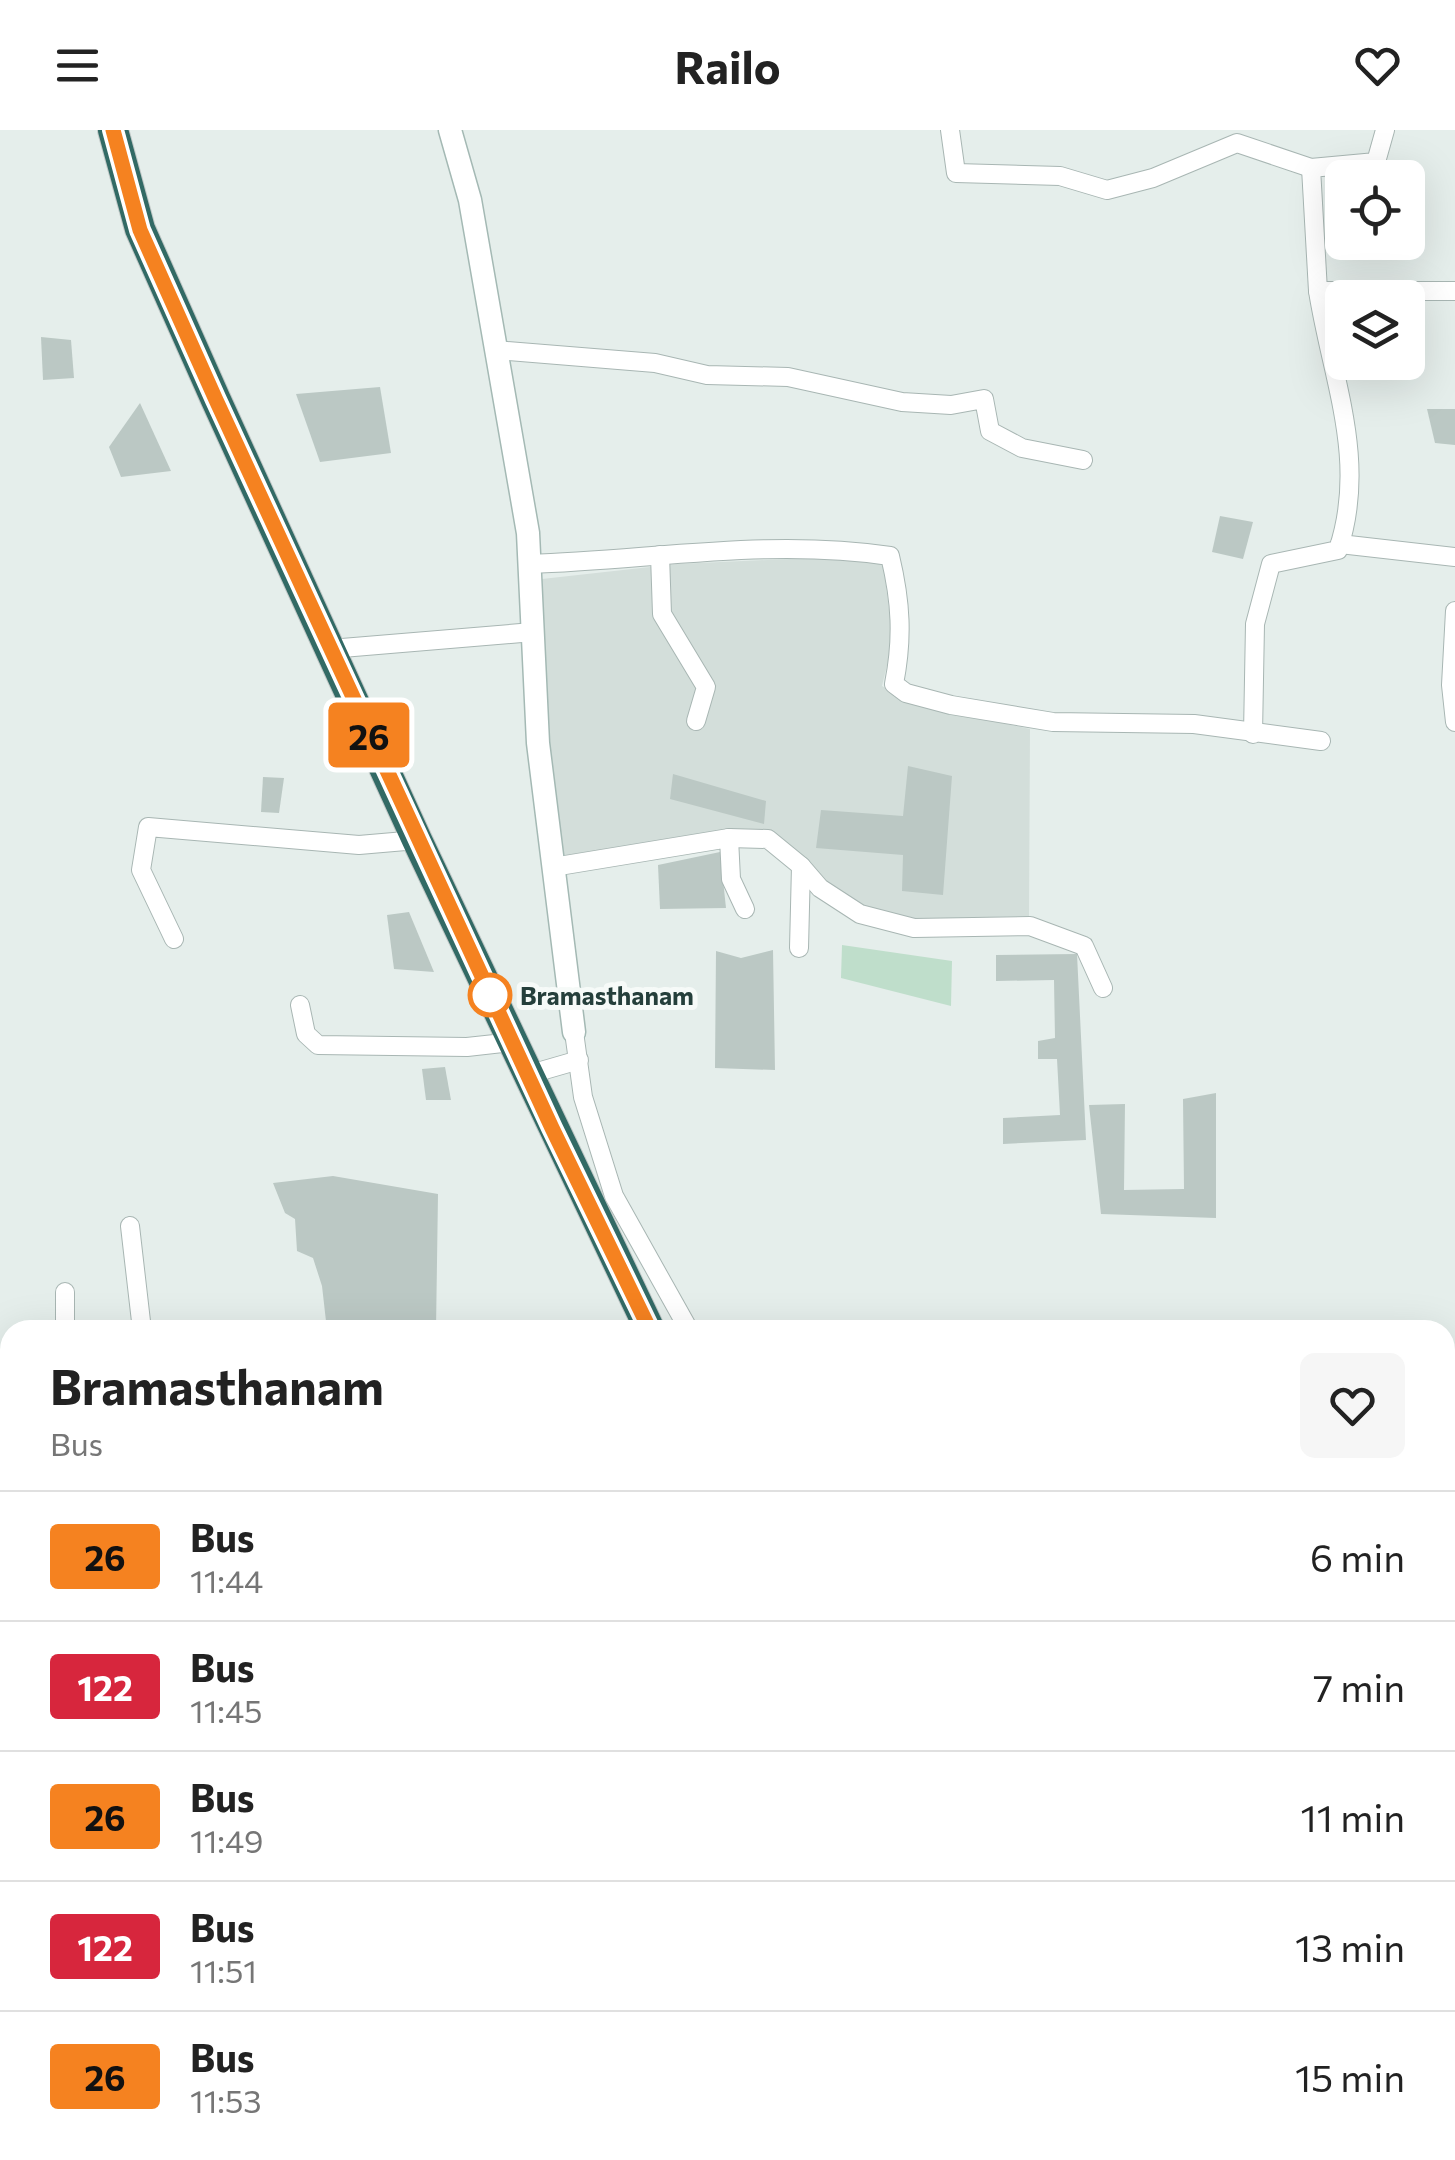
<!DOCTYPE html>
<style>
body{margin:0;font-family:Commissioner,sans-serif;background:#f6f6f6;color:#222;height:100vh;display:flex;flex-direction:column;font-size:38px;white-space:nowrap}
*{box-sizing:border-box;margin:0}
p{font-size:32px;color:#767676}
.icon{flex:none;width:55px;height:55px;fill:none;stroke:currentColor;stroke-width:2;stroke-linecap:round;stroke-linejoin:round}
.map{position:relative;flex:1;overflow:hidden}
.side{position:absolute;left:0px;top:1190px;width:1455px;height:840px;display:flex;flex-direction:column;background:#fff;border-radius:30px 30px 0 0;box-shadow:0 10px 40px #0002}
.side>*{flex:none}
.badge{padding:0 20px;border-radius:8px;font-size:35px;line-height:65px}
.buttons{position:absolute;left:1325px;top:30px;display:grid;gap:20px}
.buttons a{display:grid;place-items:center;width:100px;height:100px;border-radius:15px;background:#fff;box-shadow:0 10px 40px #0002;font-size:50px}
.map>.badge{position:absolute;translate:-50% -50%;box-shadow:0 0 0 5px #fff}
.round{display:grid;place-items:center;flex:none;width:105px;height:105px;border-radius:15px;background:#f6f6f6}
.summary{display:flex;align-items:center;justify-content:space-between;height:170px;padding:0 50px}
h1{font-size:48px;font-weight:700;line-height:75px}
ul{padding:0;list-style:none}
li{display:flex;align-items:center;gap:30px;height:130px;padding:0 50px;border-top:2px solid #e0e0e0}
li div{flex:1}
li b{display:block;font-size:38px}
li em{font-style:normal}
li .badge{min-width:110px;font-weight:700;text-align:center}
header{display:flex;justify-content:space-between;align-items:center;height:130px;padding:0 50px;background:#fff;font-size:45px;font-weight:700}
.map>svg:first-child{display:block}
.built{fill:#d3deda}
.green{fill:#bfdecb}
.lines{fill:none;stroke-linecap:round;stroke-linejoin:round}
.canal{stroke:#90bed0;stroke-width:20}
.building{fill:#bbc8c4}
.street-casing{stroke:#a8b6b3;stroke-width:20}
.secondary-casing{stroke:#a4b9b4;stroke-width:25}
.highway-casing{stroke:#c2c9c8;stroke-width:32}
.street{stroke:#fff;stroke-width:18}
.secondary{stroke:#fff;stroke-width:22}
.highway{stroke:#326a65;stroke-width:30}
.line-casing{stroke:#fff;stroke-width:22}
.line{stroke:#f58220;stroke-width:15}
.stop-dot{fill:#fff;stroke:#f58220;stroke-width:5}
.labels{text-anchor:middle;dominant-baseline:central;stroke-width:10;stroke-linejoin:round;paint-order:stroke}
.stop-label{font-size:25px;font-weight:bold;fill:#253f3b;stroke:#f6faf8;text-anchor:start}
</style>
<header><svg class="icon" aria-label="menu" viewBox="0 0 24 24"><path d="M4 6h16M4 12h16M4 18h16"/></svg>Railo<svg class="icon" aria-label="heart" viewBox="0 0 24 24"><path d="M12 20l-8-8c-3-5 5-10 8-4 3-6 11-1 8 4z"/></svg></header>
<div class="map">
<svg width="1455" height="2030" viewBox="0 0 1455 2030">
<rect width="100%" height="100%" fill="#e5eeeb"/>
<path class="built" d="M833,427L883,433L893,510L882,556L917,575L1030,599L1029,786L916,789L864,777L826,755L768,703L560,729L547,613L542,449L677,434Z"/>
<path class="green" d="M842,815L952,831L951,876L841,848Z"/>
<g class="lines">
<path class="canal" d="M1306,2020L1309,2030"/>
</g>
<g class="building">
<path d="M41,207L71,210L74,248L43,250Z"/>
<path d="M380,257L391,323L320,332L296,264Z"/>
<path d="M140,273L171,341L121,347L109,317Z"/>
<path d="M1427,279H1455V315L1435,313Z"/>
<path d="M1220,386L1253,392L1243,429L1212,422Z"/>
<path d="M908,636L952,646L943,765L902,761L903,725L816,718L821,680L903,686Z"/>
<path d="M673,644L766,671L764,694L670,669Z"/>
<path d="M263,647L284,648L279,683L261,682Z"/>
<path d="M720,722L726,778L660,779L658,735Z"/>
<path d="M409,782L434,842L394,839L387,785Z"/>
<path d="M773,820L775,940L715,938L716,821L741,828Z"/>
<path d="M1077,824L1086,1010L1003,1014V988L1060,985L1057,929H1038V911L1055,908L1054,850L996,851V825Z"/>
<path d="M445,937L451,970H426L422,939Z"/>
<path d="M1216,963V1088L1101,1084L1089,975L1125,974L1124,1060L1184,1059L1183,969Z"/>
<path d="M333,1046L438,1064L436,1200H327L322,1156L313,1128L297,1121L295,1089L285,1083L273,1053Z"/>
</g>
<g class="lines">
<g class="street-casing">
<g id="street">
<path d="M950,0L956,43L1060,46L1107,60L1153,48L1237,13L1311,38"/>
<path d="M1385,0L1376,32L1311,38L1318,161H1455"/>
<path d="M495,220L655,233L707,245L788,247L902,272L951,275L984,269L990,301L1022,318L1083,330"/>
<path d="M1340,414L1455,427"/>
<path d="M660,425L662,484L706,557L696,591"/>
<path d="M530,434C651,430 769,408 890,426C901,472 903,508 894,554L906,563L951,575L1053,592L1194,594L1321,611"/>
<path d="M1455,481L1451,555L1455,592"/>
<path d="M330,519L533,502"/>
<path d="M1253,604L1255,494L1271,434L1338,420C1368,330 1332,250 1318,161"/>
<path d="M729,708L768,709L801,736L799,818"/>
<path d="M801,736L820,758L860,784L914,798L1030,796L1084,816L1103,858"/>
<path d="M553,737L729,708L731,749L745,779"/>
<path d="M174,809L141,740L148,697L359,715L417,710"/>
<path d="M300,875L306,904L318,915L467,917L512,912"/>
<path d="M574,902L583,967L614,1066L689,1200"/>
<path d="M527,945L579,930"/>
<path d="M130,1096L142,1200"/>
<path d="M65,1200V1162"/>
<path d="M1445,1237L1455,1238"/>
<path d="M0,1288L10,1287"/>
<path d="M1445,1603L1455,1602"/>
<path d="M1445,1705L1455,1703"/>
<path d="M752,2020V2030"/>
<path d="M966,2020L967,2030"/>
<path d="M0,2028L16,2030"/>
<path d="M192,2030L193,2020"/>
</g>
</g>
<g class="secondary-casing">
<path id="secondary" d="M450,0L470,70L528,403L538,613L574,902"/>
</g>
<g class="highway-casing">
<g id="highway">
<path d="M113,0L140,99L216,270L417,710L650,1200"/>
<path d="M924,2020L926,2030"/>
</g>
</g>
<use href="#street" class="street"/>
<use href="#secondary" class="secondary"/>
<use href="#highway" class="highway"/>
</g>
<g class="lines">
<g class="line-casing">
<path id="line" d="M113,0L140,100L216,270L552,998L650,1200"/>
</g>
<use href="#line" class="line"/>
</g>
<circle class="stop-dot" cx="490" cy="865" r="20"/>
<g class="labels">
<g class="stop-label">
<text x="520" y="865">Bramasthanam</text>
</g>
</g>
</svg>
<div class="buttons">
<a><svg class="icon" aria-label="locate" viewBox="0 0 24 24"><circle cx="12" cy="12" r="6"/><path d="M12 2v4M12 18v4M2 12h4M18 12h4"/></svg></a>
<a><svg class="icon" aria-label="layers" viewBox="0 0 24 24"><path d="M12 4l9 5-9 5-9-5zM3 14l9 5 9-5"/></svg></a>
</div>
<b class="badge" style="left:369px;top:605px;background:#f58220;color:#111">26</b>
<section class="side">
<div class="summary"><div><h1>Bramasthanam</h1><p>Bus</p></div><a class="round"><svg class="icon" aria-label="heart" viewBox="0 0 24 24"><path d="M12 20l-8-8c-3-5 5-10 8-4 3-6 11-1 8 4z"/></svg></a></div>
<ul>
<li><span class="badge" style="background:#f58220;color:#111">26</span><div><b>Bus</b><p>11:44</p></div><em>6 min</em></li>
<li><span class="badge" style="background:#d7263d;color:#fff">122</span><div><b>Bus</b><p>11:45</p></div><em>7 min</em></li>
<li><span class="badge" style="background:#f58220;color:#111">26</span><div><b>Bus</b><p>11:49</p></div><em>11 min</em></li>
<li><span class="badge" style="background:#d7263d;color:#fff">122</span><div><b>Bus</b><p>11:51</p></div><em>13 min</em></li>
<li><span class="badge" style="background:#f58220;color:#111">26</span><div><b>Bus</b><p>11:53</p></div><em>15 min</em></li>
</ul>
</section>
</div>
